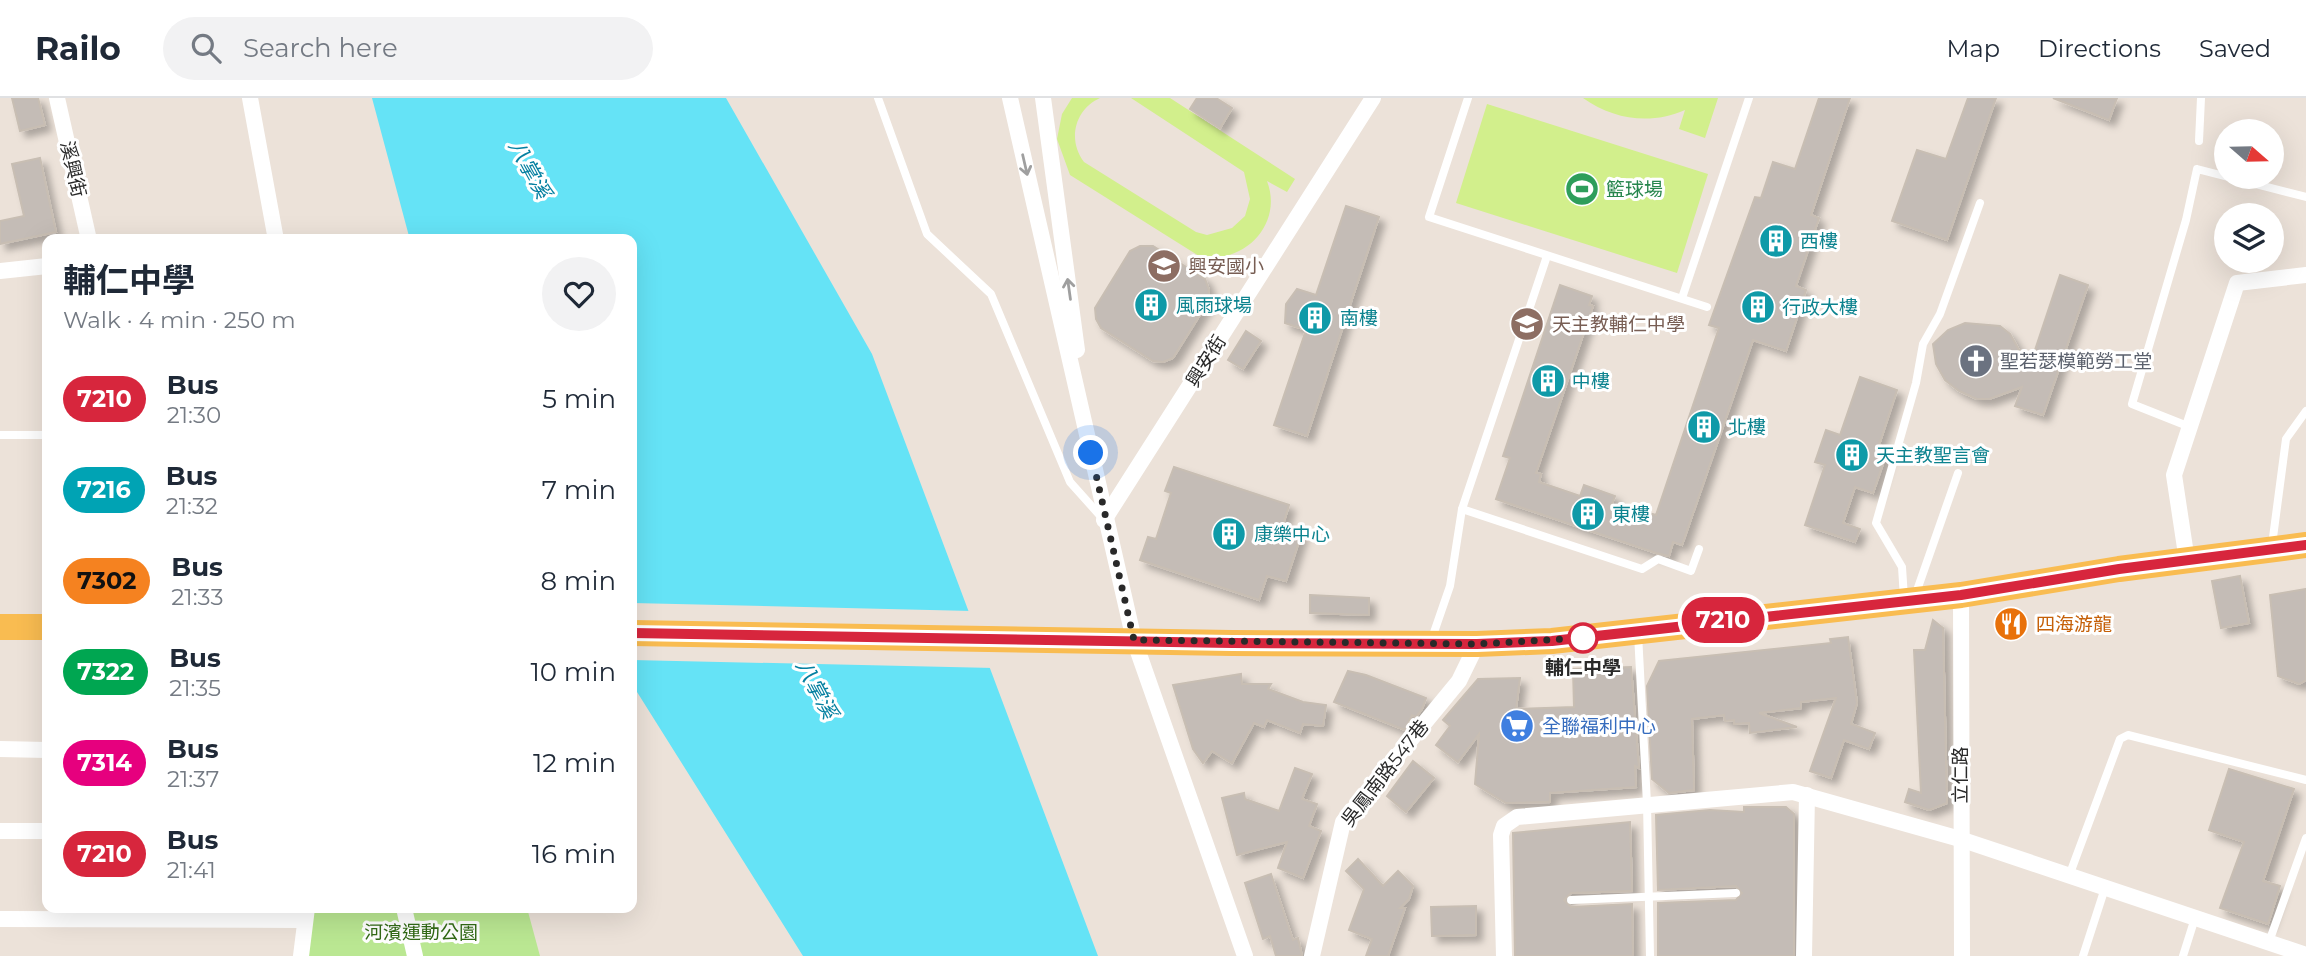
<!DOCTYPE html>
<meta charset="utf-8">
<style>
body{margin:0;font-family:Montserrat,"Noto Sans TC",sans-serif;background:#f2f2f3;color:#1f2937;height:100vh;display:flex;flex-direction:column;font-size:26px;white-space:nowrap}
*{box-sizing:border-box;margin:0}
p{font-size:23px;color:#747a83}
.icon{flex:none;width:38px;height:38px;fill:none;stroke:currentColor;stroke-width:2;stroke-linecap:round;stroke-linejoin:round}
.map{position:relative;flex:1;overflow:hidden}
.sheet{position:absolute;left:42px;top:136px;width:595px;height:679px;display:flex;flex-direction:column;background:#fff;border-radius:14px;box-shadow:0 7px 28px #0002}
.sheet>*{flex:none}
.badge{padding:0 14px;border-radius:23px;font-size:24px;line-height:46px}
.needle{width:46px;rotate:110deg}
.controls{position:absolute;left:2214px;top:21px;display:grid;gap:14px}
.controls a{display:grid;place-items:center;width:70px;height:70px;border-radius:50%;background:#fff;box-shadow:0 7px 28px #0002;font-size:35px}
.you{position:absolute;width:35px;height:35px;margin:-18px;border:5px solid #fff;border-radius:50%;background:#1a73e8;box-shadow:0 0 0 10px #1a73e833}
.map>.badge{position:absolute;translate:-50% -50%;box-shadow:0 0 0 4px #fff}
.round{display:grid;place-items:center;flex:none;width:74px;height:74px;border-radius:37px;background:#f2f2f3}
.summary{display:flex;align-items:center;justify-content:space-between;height:119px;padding:0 21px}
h1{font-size:33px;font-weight:700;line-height:52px}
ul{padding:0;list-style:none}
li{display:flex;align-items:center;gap:21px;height:91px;padding:0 21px}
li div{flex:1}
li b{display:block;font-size:26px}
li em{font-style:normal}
li .badge{min-width:77px;font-weight:700;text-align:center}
header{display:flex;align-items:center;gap:42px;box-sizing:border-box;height:98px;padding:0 35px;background:#fff;border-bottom:2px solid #e0e1e3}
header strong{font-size:33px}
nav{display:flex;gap:38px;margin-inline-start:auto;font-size:24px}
.search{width:490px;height:63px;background:#f2f2f3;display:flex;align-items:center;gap:18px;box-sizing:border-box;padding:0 24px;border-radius:38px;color:#747a83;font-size:26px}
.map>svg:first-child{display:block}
.green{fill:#bae792}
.pitch{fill:#d2ef8c}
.water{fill:#65e3f6}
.pier{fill:#ece2d9}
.building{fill:#c4bcb6;stroke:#c8beb3;stroke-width:2;filter:url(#shadow)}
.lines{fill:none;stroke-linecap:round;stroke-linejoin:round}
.lane{stroke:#fff;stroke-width:8}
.street{stroke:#fff;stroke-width:16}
.primary{stroke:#f9bc51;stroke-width:26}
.oneway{stroke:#9f9f9f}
.line-casing{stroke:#fff;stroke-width:16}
.line{stroke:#d7263d;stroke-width:10}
.walk{stroke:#292929;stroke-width:7;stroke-dasharray:0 12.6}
.stop-dot{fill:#fff;stroke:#d7263d;stroke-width:3.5}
.labels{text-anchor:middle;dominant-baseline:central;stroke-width:6;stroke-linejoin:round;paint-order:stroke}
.street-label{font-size:19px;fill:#292929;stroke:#fff}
.leisure-label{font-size:19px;fill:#27864d;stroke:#fff;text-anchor:start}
.culture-label{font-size:19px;fill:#0d838f;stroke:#fff;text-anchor:start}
.education-label{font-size:19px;fill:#785e54;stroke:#fff;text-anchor:start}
.worship-label{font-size:19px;fill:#5b616d;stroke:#fff;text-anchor:start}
.food-label{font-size:19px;fill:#c56008;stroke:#fff;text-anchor:start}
.stop-label{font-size:19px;font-weight:bold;fill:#292929;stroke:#fff}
.shop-label{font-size:19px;fill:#366cbe;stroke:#fff;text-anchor:start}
.park-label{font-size:19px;fill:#326a15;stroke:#fff}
.water-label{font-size:21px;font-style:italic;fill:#0580a1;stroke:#fff}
</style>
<header>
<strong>Railo</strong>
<div class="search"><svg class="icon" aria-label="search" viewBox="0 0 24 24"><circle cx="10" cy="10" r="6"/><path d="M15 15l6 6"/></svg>Search here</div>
<nav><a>Map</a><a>Directions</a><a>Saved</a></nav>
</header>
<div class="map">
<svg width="2306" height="858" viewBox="0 0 2306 858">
<defs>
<filter id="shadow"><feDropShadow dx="6" dy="6" stdDeviation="3.5" flood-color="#0004"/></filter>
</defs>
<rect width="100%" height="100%" fill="#ece2d9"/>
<path class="green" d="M311,810H527L540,858H305Z"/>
<g class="pitch">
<path d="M1072,0H1100C1075,11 1067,42 1084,64L1196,134L1207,137L1232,130L1245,118L1250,101L1244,74L1131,0H1170L1295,81L1287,94L1267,83C1284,127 1242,168 1199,158L1070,77L1057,41L1062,16Z"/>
<path d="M1583,0H1718L1705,40L1679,31L1685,12C1651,27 1614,22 1583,0Z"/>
<path d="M1487,6L1708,76L1677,175L1456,105Z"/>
</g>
<path class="water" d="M372,0H726L872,256L1098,858H803L632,586V142H410Z"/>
<path class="pier" d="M632,505L972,513L994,570L632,562Z"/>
<g class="building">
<path d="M12,0H38L45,27L20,33Z"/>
<path d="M1197,0H1216L1232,10L1220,30L1190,11Z"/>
<path d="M1819,0H1850L1811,117L1819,120L1796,188L1806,192L1786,253L1753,242L1682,447L1673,444L1669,458L1656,455L1496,401L1510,360L1503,358L1560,187L1592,198L1589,207L1593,208L1536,375L1541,376L1539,384L1580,398L1584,387L1615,398L1611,408L1647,420L1649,415L1656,417L1719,230L1709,227L1755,99L1761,100L1773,64L1795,71Z"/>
<path d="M1968,0H1996L1947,142L1892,123L1917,52L1946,61Z"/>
<path d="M2053,0H2117L2109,22Z"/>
<path d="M40,60L56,134L0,146V123L24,118L12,66Z"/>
<path d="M1346,108L1379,119L1307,338L1274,327L1306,232L1285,225L1286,206L1297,191L1316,197Z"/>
<path d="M1140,148H1153L1205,181L1209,192L1208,204L1173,260L1163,264L1153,263L1101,230L1096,221L1095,210L1130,153Z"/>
<path d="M2060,177L2088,187L2043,317L2015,308L2022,289L1989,301H1977L1959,293L1945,282L1936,266L1933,246L1948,232L1965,225L2000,228L2010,236L2029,270Z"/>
<path d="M1246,233L1261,243L1243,271L1228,262Z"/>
<path d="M1860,279L1897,292L1879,347L1888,351L1873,395L1855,389L1843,425L1860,431L1855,444L1805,427L1825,367L1815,364L1826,332L1840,337Z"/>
<path d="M1174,369L1289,407L1283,427L1302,434L1286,483L1267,478L1259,502L1140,462L1148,439L1156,441L1171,395L1165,393Z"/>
<path d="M2240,478L2249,525L2221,530L2212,483Z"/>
<path d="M2306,491V582L2299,586L2278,578L2270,497Z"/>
<path d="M1310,497L1369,500V517L1310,515Z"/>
<path d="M1933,522L1943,530L1947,705L1929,712L1905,704L1909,691L1921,695L1914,552H1925Z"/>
<path d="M1848,539L1857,605L1851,626L1875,635L1869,651L1844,642L1831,680L1810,673L1836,600L1801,604V610L1759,615L1797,629L1750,635L1749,625L1734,626V622L1725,623L1724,617L1692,621L1694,692L1669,695L1652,681L1647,588L1659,563L1831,545L1830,541Z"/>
<path d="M1631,569L1639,670L1635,668L1636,689L1550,695V704L1506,705L1475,686L1479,636L1458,664L1436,647L1450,628L1443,622L1478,581L1520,580L1516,611L1574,609L1573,571Z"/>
<path d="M1348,573L1366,577L1426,600L1422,611L1416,619L1412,617L1405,632L1334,604Z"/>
<path d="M1241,576L1242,586H1271L1268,591L1303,604L1326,607L1323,628L1303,626L1300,635L1267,622L1264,629L1254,625L1232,665L1212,653L1203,665L1193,651L1173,587Z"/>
<path d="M1413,663L1434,680L1406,714L1387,698Z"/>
<path d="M1295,670L1312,676L1302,701L1317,706L1309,728L1321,733L1303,780L1278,770L1287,744L1237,757L1222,700L1244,695L1245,701L1279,713Z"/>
<path d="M2229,671L2294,691L2263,783L2280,788L2268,826L2220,810L2244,744L2209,732Z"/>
<path d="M1744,709H1786L1794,716V858H1658V805L1736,802L1742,795L1736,788L1658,792L1656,717L1710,712L1744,714Z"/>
<path d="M1630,724L1632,793L1571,795L1564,802L1571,809L1632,806L1633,858H1515L1513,735Z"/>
<path d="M1358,761L1383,788L1398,773L1413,788L1409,801L1400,810H1405L1388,858H1366L1372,841L1349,832L1364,791L1346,773Z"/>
<path d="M1271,776L1293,842L1298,840L1302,858H1276L1270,838L1263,841L1245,785Z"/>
<path d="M1476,808V837L1432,838L1431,809Z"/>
</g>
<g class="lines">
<g class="lane">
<path d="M878,0L927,136L991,196L1070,384L1104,422"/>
<path d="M1468,0L1429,119L1707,209"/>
<path d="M2199,43L2201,0"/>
<path d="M1682,200L1749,0"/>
<path d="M2190,329L2132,306L2186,122L2197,71L2306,99"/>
<path d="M0,337H47"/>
<path d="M1462,411L1642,471L1658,461L1691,473L1699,451"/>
<path d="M2272,447L2286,341L2306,313"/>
<path d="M1915,498L1958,375"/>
<path d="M1904,500L1902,469L1876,425L1916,285L1923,246L1940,216L1980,105"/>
<path d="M1638,536L1647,705L1650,858"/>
<path d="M1431,543L1450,488L1462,411L1547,158"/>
<path d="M2069,778L2120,641L2128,637L2306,682"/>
<path d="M1571,802L1736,795"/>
<path d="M2269,844L2306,740"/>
<path d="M2083,858L2105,790"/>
<path d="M2183,858L2195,820"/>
</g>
<g class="street">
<path d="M57,0L89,142"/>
<path d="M250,0L276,142"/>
<path d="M1010,0L1134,542L1245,858"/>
<path d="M1043,0L1077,252"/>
<path d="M0,173L47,168"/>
<path d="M1104,422L1373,0"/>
<path d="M2187,463L2174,377L2237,185L2306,177"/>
<path d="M1961,497L1962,858"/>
<path d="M0,651L47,652"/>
<path d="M0,733H47"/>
<path d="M404,810L415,858"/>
<path d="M0,821L305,822"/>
<path d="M301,858L307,810"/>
<path d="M1312,858L1343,724L1459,583L1477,546"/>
<path d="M1504,858L1501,737L1504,728L1517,719L1793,694L1960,741L2306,857"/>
<path d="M1804,858L1807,697"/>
</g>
<g class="primary">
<path d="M0,529H47"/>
<path d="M632,535L1232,545L1477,546L1552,543L1961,497L2119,471L2306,447"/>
</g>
</g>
<defs><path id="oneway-shaft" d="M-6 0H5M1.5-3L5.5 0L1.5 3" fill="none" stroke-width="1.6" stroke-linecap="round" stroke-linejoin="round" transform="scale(1.75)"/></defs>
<g class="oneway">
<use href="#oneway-shaft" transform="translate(1025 67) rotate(77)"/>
<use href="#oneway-shaft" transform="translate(1069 191) rotate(-98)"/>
</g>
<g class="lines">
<g class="line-casing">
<path id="line" d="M632,535L1232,545L1477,546L1552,543L1961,497L2119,471L2306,447"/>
</g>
<use href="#line" class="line"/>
<path class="walk" d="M1091,355L1134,542L1477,546L1583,540"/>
</g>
<defs>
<g id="stadium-disc" transform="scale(1.75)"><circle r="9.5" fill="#2e9e5b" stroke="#fff"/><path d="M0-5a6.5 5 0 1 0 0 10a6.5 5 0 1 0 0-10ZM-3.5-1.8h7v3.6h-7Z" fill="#fff"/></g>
<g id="building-disc" transform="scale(1.75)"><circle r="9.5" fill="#0f9aa8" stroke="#fff"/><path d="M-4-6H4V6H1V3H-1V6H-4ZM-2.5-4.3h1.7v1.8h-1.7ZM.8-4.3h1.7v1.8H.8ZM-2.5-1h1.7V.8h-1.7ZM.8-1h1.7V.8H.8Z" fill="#fff"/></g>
<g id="school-disc" transform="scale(1.75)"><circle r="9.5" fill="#8d6e63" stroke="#fff"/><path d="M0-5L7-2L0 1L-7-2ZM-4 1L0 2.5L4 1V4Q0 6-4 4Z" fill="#fff"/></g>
<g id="church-disc" transform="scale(1.75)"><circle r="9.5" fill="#6b7280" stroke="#fff"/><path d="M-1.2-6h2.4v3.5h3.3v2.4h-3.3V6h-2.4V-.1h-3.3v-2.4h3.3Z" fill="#fff"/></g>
<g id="restaurant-disc" transform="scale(1.75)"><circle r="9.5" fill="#e8710a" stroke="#fff"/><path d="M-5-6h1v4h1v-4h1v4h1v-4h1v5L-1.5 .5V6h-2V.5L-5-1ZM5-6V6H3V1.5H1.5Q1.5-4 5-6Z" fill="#fff"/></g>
<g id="supermarket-disc" transform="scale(1.75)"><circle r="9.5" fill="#3f7fe0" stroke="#fff"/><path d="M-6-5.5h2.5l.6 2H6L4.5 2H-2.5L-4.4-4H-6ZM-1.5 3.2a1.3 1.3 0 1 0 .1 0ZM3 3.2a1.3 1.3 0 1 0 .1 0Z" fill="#fff"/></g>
</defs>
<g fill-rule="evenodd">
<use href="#stadium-disc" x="1582" y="91"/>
<use href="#building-disc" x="1776" y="143"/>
<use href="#school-disc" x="1164" y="168"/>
<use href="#building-disc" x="1151" y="207"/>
<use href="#building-disc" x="1758" y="209"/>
<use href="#building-disc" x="1315" y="220"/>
<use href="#school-disc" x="1527" y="226"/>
<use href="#church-disc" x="1976" y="263"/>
<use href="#building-disc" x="1548" y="283"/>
<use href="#building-disc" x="1704" y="329"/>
<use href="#building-disc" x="1852" y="357"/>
<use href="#building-disc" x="1588" y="416"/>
<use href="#building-disc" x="1229" y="436"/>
<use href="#restaurant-disc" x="2011" y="526"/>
<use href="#supermarket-disc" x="1517" y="628"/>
</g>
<circle class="stop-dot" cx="1583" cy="540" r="14"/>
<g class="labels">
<g class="street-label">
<text transform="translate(73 71) rotate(77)">溪興街</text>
<text transform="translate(1206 263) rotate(-58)">興安街</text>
<text transform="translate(1385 675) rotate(-52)">吳鳳南路547巷</text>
<text transform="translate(1960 677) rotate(-90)">立仁路</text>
</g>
<g class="leisure-label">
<text x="1606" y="91">籃球場</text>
</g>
<g class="culture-label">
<text x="1800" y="143">西樓</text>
<text x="1176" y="207">風雨球場</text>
<text x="1782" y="209">行政大樓</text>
<text x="1340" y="220">南樓</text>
<text x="1572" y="283">中樓</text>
<text x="1728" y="329">北樓</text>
<text x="1876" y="357">天主教聖言會</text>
<text x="1612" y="416">東樓</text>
<text x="1254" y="436">康樂中心</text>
</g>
<g class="education-label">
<text x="1188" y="168">興安國小</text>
<text x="1552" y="226">天主教輔仁中學</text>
</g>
<g class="worship-label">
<text x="2000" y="263">聖若瑟模範勞工堂</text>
</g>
<g class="food-label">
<text x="2036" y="526">四海游龍</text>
</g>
<g class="stop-label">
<text x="1583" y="569">輔仁中學</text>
</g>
<g class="shop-label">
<text x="1542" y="628">全聯福利中心</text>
</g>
<g class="park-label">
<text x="421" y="834">河濱運動公園</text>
</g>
<g class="water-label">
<text transform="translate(530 71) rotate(61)">八掌溪</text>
<text transform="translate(817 591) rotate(62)">八掌溪</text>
</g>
</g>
</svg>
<div class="controls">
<a><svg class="needle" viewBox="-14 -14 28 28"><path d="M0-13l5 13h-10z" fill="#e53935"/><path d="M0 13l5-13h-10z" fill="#747a83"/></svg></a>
<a><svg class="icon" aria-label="layers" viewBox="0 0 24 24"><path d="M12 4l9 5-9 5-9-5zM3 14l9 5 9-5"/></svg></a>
</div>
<div class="you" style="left:1091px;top:355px"></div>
<b class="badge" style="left:1723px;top:522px;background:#d7263d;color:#fff">7210</b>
<section class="sheet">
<div class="summary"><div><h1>輔仁中學</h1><p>Walk · 4 min · 250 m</p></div><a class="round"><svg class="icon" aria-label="heart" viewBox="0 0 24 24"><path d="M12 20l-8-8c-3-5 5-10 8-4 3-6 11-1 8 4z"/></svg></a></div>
<ul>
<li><span class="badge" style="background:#d7263d;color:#fff">7210</span><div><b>Bus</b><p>21:30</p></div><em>5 min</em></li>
<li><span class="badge" style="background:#00a3b4;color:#fff">7216</span><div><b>Bus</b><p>21:32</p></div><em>7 min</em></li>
<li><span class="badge" style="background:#f58220;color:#111">7302</span><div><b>Bus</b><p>21:33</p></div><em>8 min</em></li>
<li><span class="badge" style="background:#00a651;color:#fff">7322</span><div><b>Bus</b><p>21:35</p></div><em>10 min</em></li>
<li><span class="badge" style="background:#e6007e;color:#fff">7314</span><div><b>Bus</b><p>21:37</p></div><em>12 min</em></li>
<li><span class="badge" style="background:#d7263d;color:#fff">7210</span><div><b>Bus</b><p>21:41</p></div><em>16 min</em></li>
</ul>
</section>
</div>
